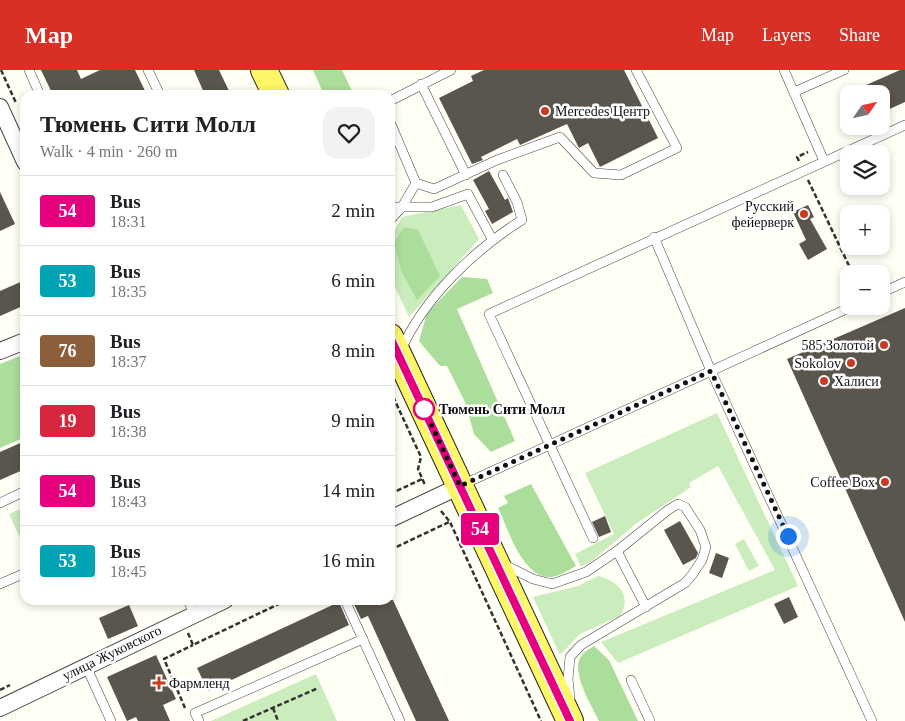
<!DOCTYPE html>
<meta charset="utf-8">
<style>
body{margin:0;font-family:"Times New Roman",serif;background:#f2f2f2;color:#202124;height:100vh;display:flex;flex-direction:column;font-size:19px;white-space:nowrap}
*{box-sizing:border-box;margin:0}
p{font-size:16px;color:#757577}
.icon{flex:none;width:28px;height:28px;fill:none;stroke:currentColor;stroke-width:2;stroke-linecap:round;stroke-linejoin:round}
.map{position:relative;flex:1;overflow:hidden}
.drawer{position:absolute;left:20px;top:20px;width:375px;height:515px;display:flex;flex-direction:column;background:#fff;border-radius:15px;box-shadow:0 2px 8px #0003}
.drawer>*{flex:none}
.badge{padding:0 10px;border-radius:4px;font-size:18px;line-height:32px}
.needle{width:32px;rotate:56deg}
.buttons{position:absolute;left:840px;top:15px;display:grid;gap:10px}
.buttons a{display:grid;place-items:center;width:50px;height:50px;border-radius:10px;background:#fff;box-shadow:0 2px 8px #0003;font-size:25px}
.you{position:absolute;width:25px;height:25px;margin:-12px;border:4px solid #fff;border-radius:50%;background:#1a73e8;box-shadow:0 0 0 8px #1a73e833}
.map>.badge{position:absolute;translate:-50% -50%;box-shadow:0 0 0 2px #fff}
.round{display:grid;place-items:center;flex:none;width:52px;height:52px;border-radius:15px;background:#f2f2f2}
.summary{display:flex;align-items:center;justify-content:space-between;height:85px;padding:0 20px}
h1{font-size:24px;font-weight:600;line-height:38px}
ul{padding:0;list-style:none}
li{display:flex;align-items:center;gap:15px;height:70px;padding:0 20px;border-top:1px solid #e0e0e0}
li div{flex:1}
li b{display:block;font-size:19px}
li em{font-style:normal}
li .badge{min-width:55px;font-weight:700;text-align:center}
header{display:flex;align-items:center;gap:30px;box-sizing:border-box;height:70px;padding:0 25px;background:#d93025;color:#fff}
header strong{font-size:24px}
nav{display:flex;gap:28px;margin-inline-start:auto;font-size:18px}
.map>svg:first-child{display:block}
.green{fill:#cbecbc}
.forest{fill:#abde9a}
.building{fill:#5a554d}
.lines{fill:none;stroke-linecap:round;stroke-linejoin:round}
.service-casing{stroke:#444;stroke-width:10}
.minor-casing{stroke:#444;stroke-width:18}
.primary-casing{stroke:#222;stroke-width:28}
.path{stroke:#333;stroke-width:2.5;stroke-dasharray:5 2.5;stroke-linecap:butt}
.service{stroke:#fff;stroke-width:9}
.minor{stroke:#fff;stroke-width:16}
.primary{stroke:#fdf667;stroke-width:26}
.line-casing{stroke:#fff;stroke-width:11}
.line{stroke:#e6007e;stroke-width:8}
.walk{stroke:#111;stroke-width:5;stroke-dasharray:0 9}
.poi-dot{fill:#c83b22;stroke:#fff;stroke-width:2}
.stop-dot{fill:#fff;stroke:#e6007e;stroke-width:2.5}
.labels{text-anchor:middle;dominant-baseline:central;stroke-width:5;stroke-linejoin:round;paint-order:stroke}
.poi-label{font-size:14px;fill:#111;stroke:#fff;text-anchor:end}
.stop-label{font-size:14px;font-weight:bold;fill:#111;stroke:#fff;text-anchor:start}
.street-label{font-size:14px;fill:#111;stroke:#fff}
</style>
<header>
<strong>Map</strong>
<nav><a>Map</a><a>Layers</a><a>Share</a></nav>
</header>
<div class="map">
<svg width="905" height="651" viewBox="0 0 905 651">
<rect width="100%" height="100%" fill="#fffff5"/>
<g class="green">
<path d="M461,135L479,169L409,247L390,206V169L402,147Z"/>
<path d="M717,343L798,516L618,593L601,572L775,500L718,396L689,413L691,417L637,453L593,490L581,497L575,484L614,464L585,403Z"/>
<path d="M25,437V477H24L9,444Z"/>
<path d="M744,469L759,496L749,501L735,474Z"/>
<path d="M598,506C617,510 633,526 620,546L580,564L560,585L533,527L578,516Z"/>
<path d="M316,604L337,651H211Z"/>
</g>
<g class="forest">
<path d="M313,0H342L353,23L348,25H324Z"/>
<path d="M404,157L418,160L440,206L417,230L402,203L394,173Z"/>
<path d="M462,207L487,209L493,223L457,239L515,371L491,382L474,364L465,332L447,296H440L419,271L427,243Z"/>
<path d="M25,284V367L0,378V294Z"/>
<path d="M531,414L576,496C569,500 559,506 551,507C523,509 508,459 498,438L508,433L504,426Z"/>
<path d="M594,576L609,590L638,651H599C592,636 569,600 582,585C585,581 591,578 594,576Z"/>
</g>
<g class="building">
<path d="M41,0H77L81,9L100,0H135L147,25H53Z"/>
<path d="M194,0H219L231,25H205Z"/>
<path d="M484,0H624L658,68L600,97L588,73L579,78L567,54L520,75L517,69L481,87L483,90L472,94L439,28L473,11L471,6Z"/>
<path d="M900,0H905V32L881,43V24H846Z"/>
<path d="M489,101L505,130L508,128L513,142L492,154L485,141L489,139L473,110Z"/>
<path d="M0,122L15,154L0,161Z"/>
<path d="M808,135L814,147L810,149L827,179L808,190L799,174L806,170L793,142Z"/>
<path d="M25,210V235L0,246V221Z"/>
<path d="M905,238V552L787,289Z"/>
<path d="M25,371V399L0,410V382Z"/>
<path d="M605,446L611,462L599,467L592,452Z"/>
<path d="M680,451L698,483L696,488L683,495L664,460Z"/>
<path d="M716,483L729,488L722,508L709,503Z"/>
<path d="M789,527L798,547L784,554L774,534Z"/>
<path d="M352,530H393L449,651H416L368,546L361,549Z"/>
<path d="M339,532L349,555L208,621L197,598Z"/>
<path d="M129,535L138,556L108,569L99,548Z"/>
<path d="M156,585L176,629L163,635L170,651H138L136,647L127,651L107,607Z"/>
</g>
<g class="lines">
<g class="service-casing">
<g id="service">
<path d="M29,0L40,25"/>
<path d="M148,0L160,25"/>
<path d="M784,0L824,91"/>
<path d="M421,14L466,105"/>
<path d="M794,22L844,0"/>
<path d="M390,31L451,0"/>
<path d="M390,52L416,113L434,119L497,90L560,67L594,103L621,105L677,78L636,0"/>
<path d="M390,137H432L468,124L492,169"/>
<path d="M390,150L402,137L416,113"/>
<path d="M654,167L711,301L872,651"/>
<path d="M881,223L905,212"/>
<path d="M401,280C424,228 474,180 522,150L517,132L503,105"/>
<path d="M462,415L853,236"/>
<path d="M0,433L25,421"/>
<path d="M593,468L489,244L905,55"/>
<path d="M617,481L646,537"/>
<path d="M505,495L533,509L552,514L566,509L586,502L617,481L668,440L678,434L685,437L700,460L706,477L702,490L692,505L685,513L581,575L570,587L568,609L570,628"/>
<path d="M0,514L25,503"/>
<path d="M188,530L194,544"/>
<path d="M345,530L400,651"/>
<path d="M86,596L111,651"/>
<path d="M631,610L650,651"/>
<path d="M199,651L195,643L363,569"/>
</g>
</g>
<g class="minor-casing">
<g id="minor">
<path d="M0,37L25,92"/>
<path d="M0,281L25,271"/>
<path d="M390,449L460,416"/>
<path d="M0,638L225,530"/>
</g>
</g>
<g class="primary-casing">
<g id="primary">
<path d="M264,0L276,25"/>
<path d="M390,267L570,651"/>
</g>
</g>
<g class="path">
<path d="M1,0L16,33"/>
<path d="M799,91L797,87L808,82"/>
<path d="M808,110L853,204"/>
<path d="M868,236L871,244"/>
<path d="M390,320L421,387L418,399L425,415"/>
<path d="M390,424L422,409"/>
<path d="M441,441L450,452L541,651"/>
<path d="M390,480L449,452"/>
<path d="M188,563L193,575L287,530"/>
<path d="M0,620L10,615"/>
<path d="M185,638L164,589L193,575"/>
<path d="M273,638L278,651"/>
<path d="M243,651L318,618"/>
</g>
<use href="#service" class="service"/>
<use href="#minor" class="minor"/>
<use href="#primary" class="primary"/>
</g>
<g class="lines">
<g class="line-casing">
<path id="line" d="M390,267L570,651"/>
</g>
<use href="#line" class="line"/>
<path class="walk" d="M424,339L460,416L711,301L788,466"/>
</g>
<g class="poi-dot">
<circle cx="545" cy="41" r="5"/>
<circle cx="804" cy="144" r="5"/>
<circle cx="884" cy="275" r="5"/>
<circle cx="851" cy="293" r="5"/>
<circle cx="824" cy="311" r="5"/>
<circle cx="885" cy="412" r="5"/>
<path d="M156.5 605.5h5v5h5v5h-5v5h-5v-5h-5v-5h5z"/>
</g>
<circle class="stop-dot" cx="424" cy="339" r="10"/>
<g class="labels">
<g class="poi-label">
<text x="555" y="41" text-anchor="start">Mercedes Центр</text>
<text x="794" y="136">Русский<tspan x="794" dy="16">фейерверк</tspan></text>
<text x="874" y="275">585 Золотой</text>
<text x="841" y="293">Sokolov</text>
<text x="834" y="311" text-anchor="start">Халиси</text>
<text x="875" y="412">Coffee Box</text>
<text x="169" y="613" text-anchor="start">Фармленд</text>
</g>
<g class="stop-label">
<text x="439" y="339">Тюмень Сити Молл</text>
</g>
<g class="street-label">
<text transform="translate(112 583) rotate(-26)">улица Жуковского</text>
</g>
</g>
</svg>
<div class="buttons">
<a><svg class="needle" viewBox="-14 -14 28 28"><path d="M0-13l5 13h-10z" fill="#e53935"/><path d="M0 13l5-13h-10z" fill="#757577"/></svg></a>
<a><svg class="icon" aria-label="layers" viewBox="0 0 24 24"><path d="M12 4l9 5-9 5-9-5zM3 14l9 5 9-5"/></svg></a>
<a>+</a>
<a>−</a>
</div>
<div class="you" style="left:788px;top:466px"></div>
<b class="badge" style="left:480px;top:459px;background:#e6007e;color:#fff">54</b>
<section class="drawer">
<div class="summary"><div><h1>Тюмень Сити Молл</h1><p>Walk · 4 min · 260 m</p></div><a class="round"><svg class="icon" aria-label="heart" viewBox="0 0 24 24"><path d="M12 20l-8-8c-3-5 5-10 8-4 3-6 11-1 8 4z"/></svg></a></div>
<ul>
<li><span class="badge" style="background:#e6007e;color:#fff">54</span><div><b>Bus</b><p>18:31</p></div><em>2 min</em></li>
<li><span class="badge" style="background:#00a3b4;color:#fff">53</span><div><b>Bus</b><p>18:35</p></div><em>6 min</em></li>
<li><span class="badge" style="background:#8b5e3c;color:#fff">76</span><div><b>Bus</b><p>18:37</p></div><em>8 min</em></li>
<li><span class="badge" style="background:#d7263d;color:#fff">19</span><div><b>Bus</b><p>18:38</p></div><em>9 min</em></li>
<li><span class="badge" style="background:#e6007e;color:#fff">54</span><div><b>Bus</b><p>18:43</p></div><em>14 min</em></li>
<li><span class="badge" style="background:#00a3b4;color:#fff">53</span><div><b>Bus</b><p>18:45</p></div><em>16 min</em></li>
</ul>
</section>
</div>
